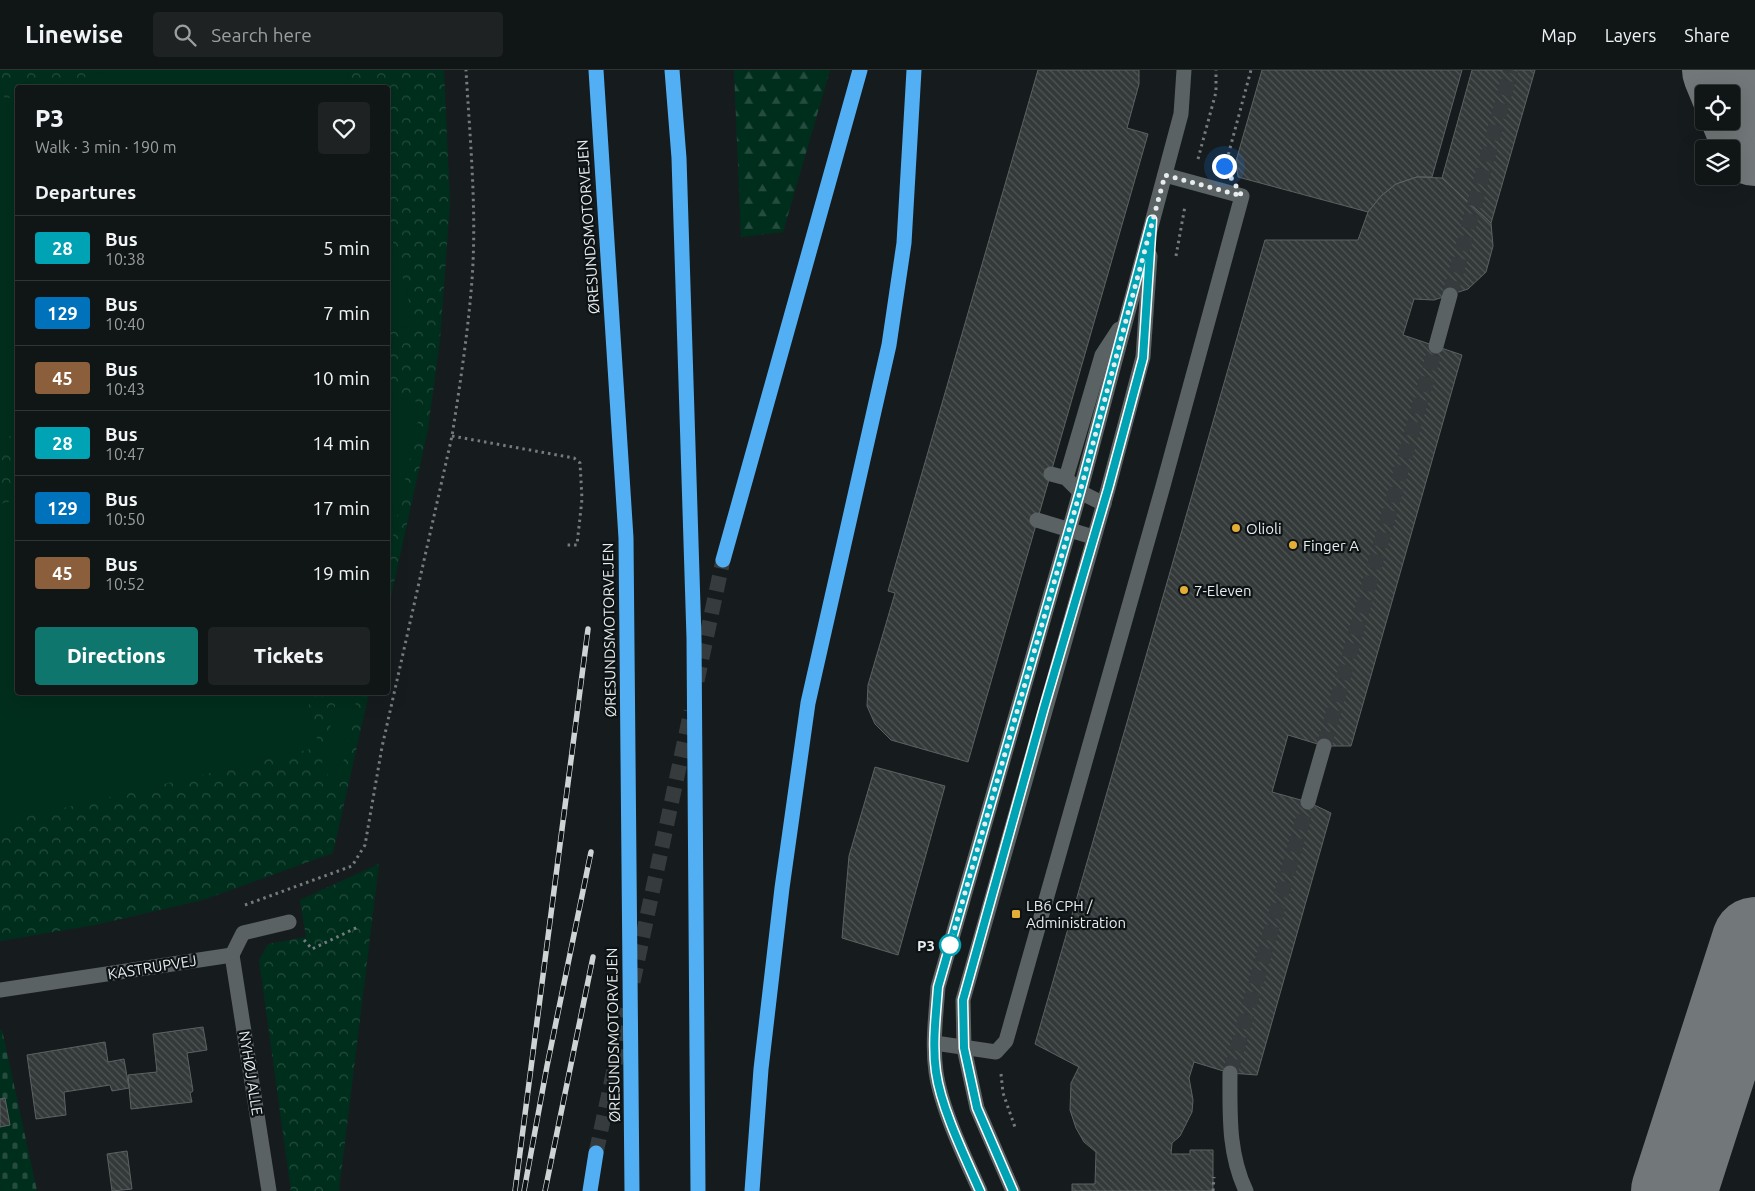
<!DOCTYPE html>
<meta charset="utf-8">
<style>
body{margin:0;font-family:Ubuntu,sans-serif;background:#1e2223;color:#f1f3f6;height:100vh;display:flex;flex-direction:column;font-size:19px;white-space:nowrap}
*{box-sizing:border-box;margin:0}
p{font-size:16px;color:#9c9fa1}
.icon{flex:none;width:28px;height:28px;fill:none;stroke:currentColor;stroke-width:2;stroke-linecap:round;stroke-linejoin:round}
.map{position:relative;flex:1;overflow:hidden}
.side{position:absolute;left:15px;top:15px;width:375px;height:610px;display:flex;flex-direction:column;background:#101516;border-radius:5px;box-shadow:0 5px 20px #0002,0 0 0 1px #303435}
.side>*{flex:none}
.badge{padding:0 10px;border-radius:4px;font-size:18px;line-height:32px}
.fabs{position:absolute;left:1695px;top:15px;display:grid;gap:10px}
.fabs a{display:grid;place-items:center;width:45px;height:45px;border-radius:5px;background:#101516;box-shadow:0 5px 20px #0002,0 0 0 1px #303435;font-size:25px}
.you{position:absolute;width:25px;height:25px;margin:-12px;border:4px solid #fff;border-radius:50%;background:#1a73e8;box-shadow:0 0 0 8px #1a73e833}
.map>.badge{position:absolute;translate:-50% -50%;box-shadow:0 0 0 2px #fff}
h2{padding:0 20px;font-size:19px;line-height:45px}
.round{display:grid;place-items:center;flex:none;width:52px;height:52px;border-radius:5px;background:#1e2223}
.head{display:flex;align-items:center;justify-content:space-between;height:85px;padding:0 20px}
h1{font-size:24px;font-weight:800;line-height:38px}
.button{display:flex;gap:10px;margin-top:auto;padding:10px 20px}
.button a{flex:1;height:58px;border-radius:5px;background:#0f766e;color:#fff;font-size:20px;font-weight:800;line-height:58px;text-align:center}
.button a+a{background:#1e2223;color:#f1f3f6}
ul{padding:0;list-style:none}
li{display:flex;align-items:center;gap:15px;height:65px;padding:0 20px;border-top:1px solid #303435}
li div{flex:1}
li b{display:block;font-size:19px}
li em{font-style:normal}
li .badge{min-width:55px;font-weight:700;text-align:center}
header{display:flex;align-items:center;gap:30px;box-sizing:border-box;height:70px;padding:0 25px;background:#101516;border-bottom:1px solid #303435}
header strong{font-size:24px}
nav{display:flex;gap:28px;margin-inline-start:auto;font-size:18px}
.search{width:350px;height:45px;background:#1e2223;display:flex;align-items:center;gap:12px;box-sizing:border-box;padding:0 18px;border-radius:5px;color:#9c9fa1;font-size:19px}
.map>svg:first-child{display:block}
.forest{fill:url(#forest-firs)}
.cemetery{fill:url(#cemetery-stones)}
.park{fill:url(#park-crowns)}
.pitch{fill:#002e1d}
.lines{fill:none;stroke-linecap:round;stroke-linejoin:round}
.taxiway{stroke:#727879;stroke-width:86}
.building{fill:url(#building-back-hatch);stroke:#5b6261}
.minor-tunnel{stroke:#363b3d;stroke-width:15;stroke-dasharray:15 8;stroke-linecap:butt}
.highway-tunnel{stroke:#363b3d;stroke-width:15;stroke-dasharray:15 8;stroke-linecap:butt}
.path{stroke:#767b7d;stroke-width:3;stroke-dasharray:2.5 4;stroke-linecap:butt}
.minor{stroke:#5b6264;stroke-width:15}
.highway{stroke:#53aff3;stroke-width:15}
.rail-casing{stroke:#ced3d4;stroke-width:5.5}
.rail{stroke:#0d1314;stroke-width:4;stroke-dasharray:11;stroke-linecap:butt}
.line-casing{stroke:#fff;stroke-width:11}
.line{stroke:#00a3b4;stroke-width:8}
.walk{stroke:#e8eced;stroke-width:5;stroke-dasharray:0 9}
.poi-dot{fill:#e4ad35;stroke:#0d1314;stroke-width:2}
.stop-dot{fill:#fff;stroke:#00a3b4;stroke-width:2.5}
.labels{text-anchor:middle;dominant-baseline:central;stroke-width:4.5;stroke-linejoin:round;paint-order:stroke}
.street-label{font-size:15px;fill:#e8eced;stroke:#0d1314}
.poi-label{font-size:15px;fill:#e8eced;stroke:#0d1314;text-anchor:start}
.stop-label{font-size:15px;font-weight:bold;fill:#e8eced;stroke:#0d1314;text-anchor:end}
</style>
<header>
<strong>Linewise</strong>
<div class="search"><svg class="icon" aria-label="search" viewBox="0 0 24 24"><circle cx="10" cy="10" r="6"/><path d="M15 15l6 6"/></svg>Search here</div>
<nav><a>Map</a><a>Layers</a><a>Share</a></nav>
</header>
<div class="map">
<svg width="1755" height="1121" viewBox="0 0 1755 1121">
<defs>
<pattern id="forest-firs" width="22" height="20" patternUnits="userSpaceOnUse" patternTransform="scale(1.25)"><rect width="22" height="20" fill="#002e1d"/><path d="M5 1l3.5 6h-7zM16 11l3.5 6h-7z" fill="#254c3e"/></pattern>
<pattern id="cemetery-stones" width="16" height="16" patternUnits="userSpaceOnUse" patternTransform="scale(1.25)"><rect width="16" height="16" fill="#002e1d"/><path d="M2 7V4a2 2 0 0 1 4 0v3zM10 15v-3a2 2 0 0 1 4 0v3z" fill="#254c3e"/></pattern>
<pattern id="park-crowns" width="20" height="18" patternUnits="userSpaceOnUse" patternTransform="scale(1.25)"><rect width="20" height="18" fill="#002e1d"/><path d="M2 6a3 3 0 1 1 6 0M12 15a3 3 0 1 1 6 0" fill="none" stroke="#254c3e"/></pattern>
<pattern id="building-back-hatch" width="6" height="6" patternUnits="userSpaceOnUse" patternTransform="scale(1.25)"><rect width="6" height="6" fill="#323938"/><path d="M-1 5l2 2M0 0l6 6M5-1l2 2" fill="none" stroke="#505655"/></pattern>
</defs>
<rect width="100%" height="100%" fill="#161c1e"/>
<path class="forest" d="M734,0H830L783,162L741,167Z"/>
<path class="cemetery" d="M0,960H2L37,1121H0Z"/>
<g class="park">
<path d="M0,0H444L450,134L440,269L428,359L388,540V18H18V622L369,623L333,783L203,830L95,855L0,871Z"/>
<path d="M379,794L339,1121H291L259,890L268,874L306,867L300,830Z"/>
</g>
<g class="pitch">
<path d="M112,0H346L351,17H48Z"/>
<path d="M0,18L5,29L18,26L17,364L0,369Z"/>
<path d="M388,153L415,254L388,262Z"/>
<path d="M388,325L422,333L388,489Z"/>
<path d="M17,430L18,622L306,623L319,677L0,753V434Z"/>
<path d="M338,623H358L340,707L320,703Z"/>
</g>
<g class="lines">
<g class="taxiway">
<path d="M1725,0L1755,73"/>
<path d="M1674,1121L1755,870"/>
</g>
</g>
<g class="building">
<path d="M1038,0H1139V14L1127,58L1148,64L968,692L891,670L875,654L867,636L868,615L895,523L888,521Z"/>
<path d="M1262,0H1462L1432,107H1417L1396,114L1381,126L1368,142L1238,107L1236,91Z"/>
<path d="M1472,0H1535L1491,153L1442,108Z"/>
<path d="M1417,107L1442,108L1491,153L1493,176L1486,202L1468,219L1434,230L1414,229L1403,265L1462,285L1351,676H1324L1288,665L1272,722L1308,732L1331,743L1257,1005L1230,1003L1194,992L1189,1008L1193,1030L1192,1042L1180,1066L1172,1073L1171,1084H1190V1080H1213V1121H1072V1114H1095L1096,1082L1084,1072L1076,1058L1070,1040L1071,1013L1079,997L1035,974L1265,170H1358L1368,142L1381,126L1396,114Z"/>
<path d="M875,697L945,716L898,885L842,868L849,786Z"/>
<path d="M203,957L207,980L187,983L193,1021L190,1023L192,1032L131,1039L128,1005L157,1002L153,964Z"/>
<path d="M105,972L108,992L124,989L129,1018L112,1021L110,1015L64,1022L66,1045L36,1049L27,985Z"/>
<path d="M5,1028L10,1055L0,1057V1029Z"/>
<path d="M127,1081L132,1119L112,1121L107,1084Z"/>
</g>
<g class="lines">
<g class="minor-tunnel">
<path d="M1450,225L1511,0"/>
<path d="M1324,676L1436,276"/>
<path d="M1230,1003L1308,732"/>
</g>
<g class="highway-tunnel">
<path d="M697,611L723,490"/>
<path d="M633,912L691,641"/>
<path d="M596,1083L627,939"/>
</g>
<g class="path">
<path d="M1198,89L1216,22V0"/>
<path d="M1225,97L1251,0"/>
<path d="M1176,186L1185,136"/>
<path d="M452,366L574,388L580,393L582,429L577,475H564"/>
<path d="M245,835L352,796L365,775L382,677L452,366C460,315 468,262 472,210C477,141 470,70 466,0"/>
<path d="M304,870L312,879L358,857"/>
<path d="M1001,1004L1003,1023L1016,1060"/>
<path d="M1213,1121L1214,1107"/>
</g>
<g class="minor">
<path d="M1436,276L1450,225"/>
<path d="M1051,404L1066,408L1080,422L1104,434"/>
<path d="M1066,408L1102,285L1119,259"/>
<path d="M1037,450L1093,467"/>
<path d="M1308,732L1324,676"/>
<path d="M232,885L269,1121"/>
<path d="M232,885L243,863L289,852"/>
<path d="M0,920L232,885"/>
<path d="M935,973L996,982L1006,971L1163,416L1242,126L1165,105"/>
<path d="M1230,1003C1230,1044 1228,1083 1246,1121"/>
<path d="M980,1121C965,1088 941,1038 936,1002C932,974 936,945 938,917L1080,422L1181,44L1184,0"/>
<path d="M1013,1121L977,1038L964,978L963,930L1108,419L1143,287L1150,186"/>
</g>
<g class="highway">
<path d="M596,0L626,468L632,1121"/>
<path d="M672,0L679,88L694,568L698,1121"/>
<path d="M723,490L860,0"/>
<path d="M590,1121L596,1083"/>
<path d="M752,1121L761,999L782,818L808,633L889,275L904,173L914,0"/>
</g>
<g class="rail-casing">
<g id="rail">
<path d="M515,1121L588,559"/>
<path d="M524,1121L547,996L591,782"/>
<path d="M545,1121L593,887"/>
</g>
</g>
<use href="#rail" class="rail"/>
</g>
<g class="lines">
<g class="line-casing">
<path id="line" d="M980,1121C965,1087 941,1038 936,1002C932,974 936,945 938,917L1080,422L1152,150L1143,288L1108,419L1044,638L963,930L964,978L977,1038L1013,1121"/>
</g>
<use href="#line" class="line"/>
<path class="walk" d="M950,875L1080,422L1165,105L1242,126L1224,96"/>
</g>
<g class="poi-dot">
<circle cx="1236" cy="458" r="5"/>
<circle cx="1293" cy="475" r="5"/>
<circle cx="1184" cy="520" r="5"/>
<rect x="1011" y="839" width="10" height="10" rx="2.5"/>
</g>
<circle class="stop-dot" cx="950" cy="875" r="10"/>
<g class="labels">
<g class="street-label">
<text transform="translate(588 157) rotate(-94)">ØRESUNDSMOTORVEJEN</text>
<text transform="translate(609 560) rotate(-91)">ØRESUNDSMOTORVEJEN</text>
<text transform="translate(152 897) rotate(-9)">KASTRUPVEJ</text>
<text transform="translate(613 965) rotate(-91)">ØRESUNDSMOTORVEJEN</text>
<text transform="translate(251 1003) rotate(81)">NYHØJ ALLE</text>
</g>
<g class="poi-label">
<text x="1246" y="458">Olioli</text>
<text x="1303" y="475">Finger A</text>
<text x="1194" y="520">7-Eleven</text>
<text x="1026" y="835">LB6 CPH /<tspan x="1026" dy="17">Administration</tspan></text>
</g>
<g class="stop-label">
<text x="935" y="875">P3</text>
</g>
</g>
</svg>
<div class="fabs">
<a><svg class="icon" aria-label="locate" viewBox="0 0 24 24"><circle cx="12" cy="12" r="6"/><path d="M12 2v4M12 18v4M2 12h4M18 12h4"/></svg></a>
<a><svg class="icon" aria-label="layers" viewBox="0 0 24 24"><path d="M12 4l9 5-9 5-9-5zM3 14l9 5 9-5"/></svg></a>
</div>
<div class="you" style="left:1224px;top:96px"></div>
<section class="side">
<div class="head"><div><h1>P3</h1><p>Walk · 3 min · 190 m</p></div><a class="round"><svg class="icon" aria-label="heart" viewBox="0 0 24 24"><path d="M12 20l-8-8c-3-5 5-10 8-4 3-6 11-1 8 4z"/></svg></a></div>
<h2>Departures</h2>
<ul>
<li><span class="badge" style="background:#00a3b4;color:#fff">28</span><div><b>Bus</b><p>10:38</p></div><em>5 min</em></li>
<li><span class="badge" style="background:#0072bc;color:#fff">129</span><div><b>Bus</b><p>10:40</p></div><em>7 min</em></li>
<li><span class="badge" style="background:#8b5e3c;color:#fff">45</span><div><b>Bus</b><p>10:43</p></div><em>10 min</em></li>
<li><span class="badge" style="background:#00a3b4;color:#fff">28</span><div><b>Bus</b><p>10:47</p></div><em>14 min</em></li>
<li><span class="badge" style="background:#0072bc;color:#fff">129</span><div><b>Bus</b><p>10:50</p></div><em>17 min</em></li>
<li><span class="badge" style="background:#8b5e3c;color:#fff">45</span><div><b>Bus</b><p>10:52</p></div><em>19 min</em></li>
</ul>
<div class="button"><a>Directions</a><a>Tickets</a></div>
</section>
</div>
